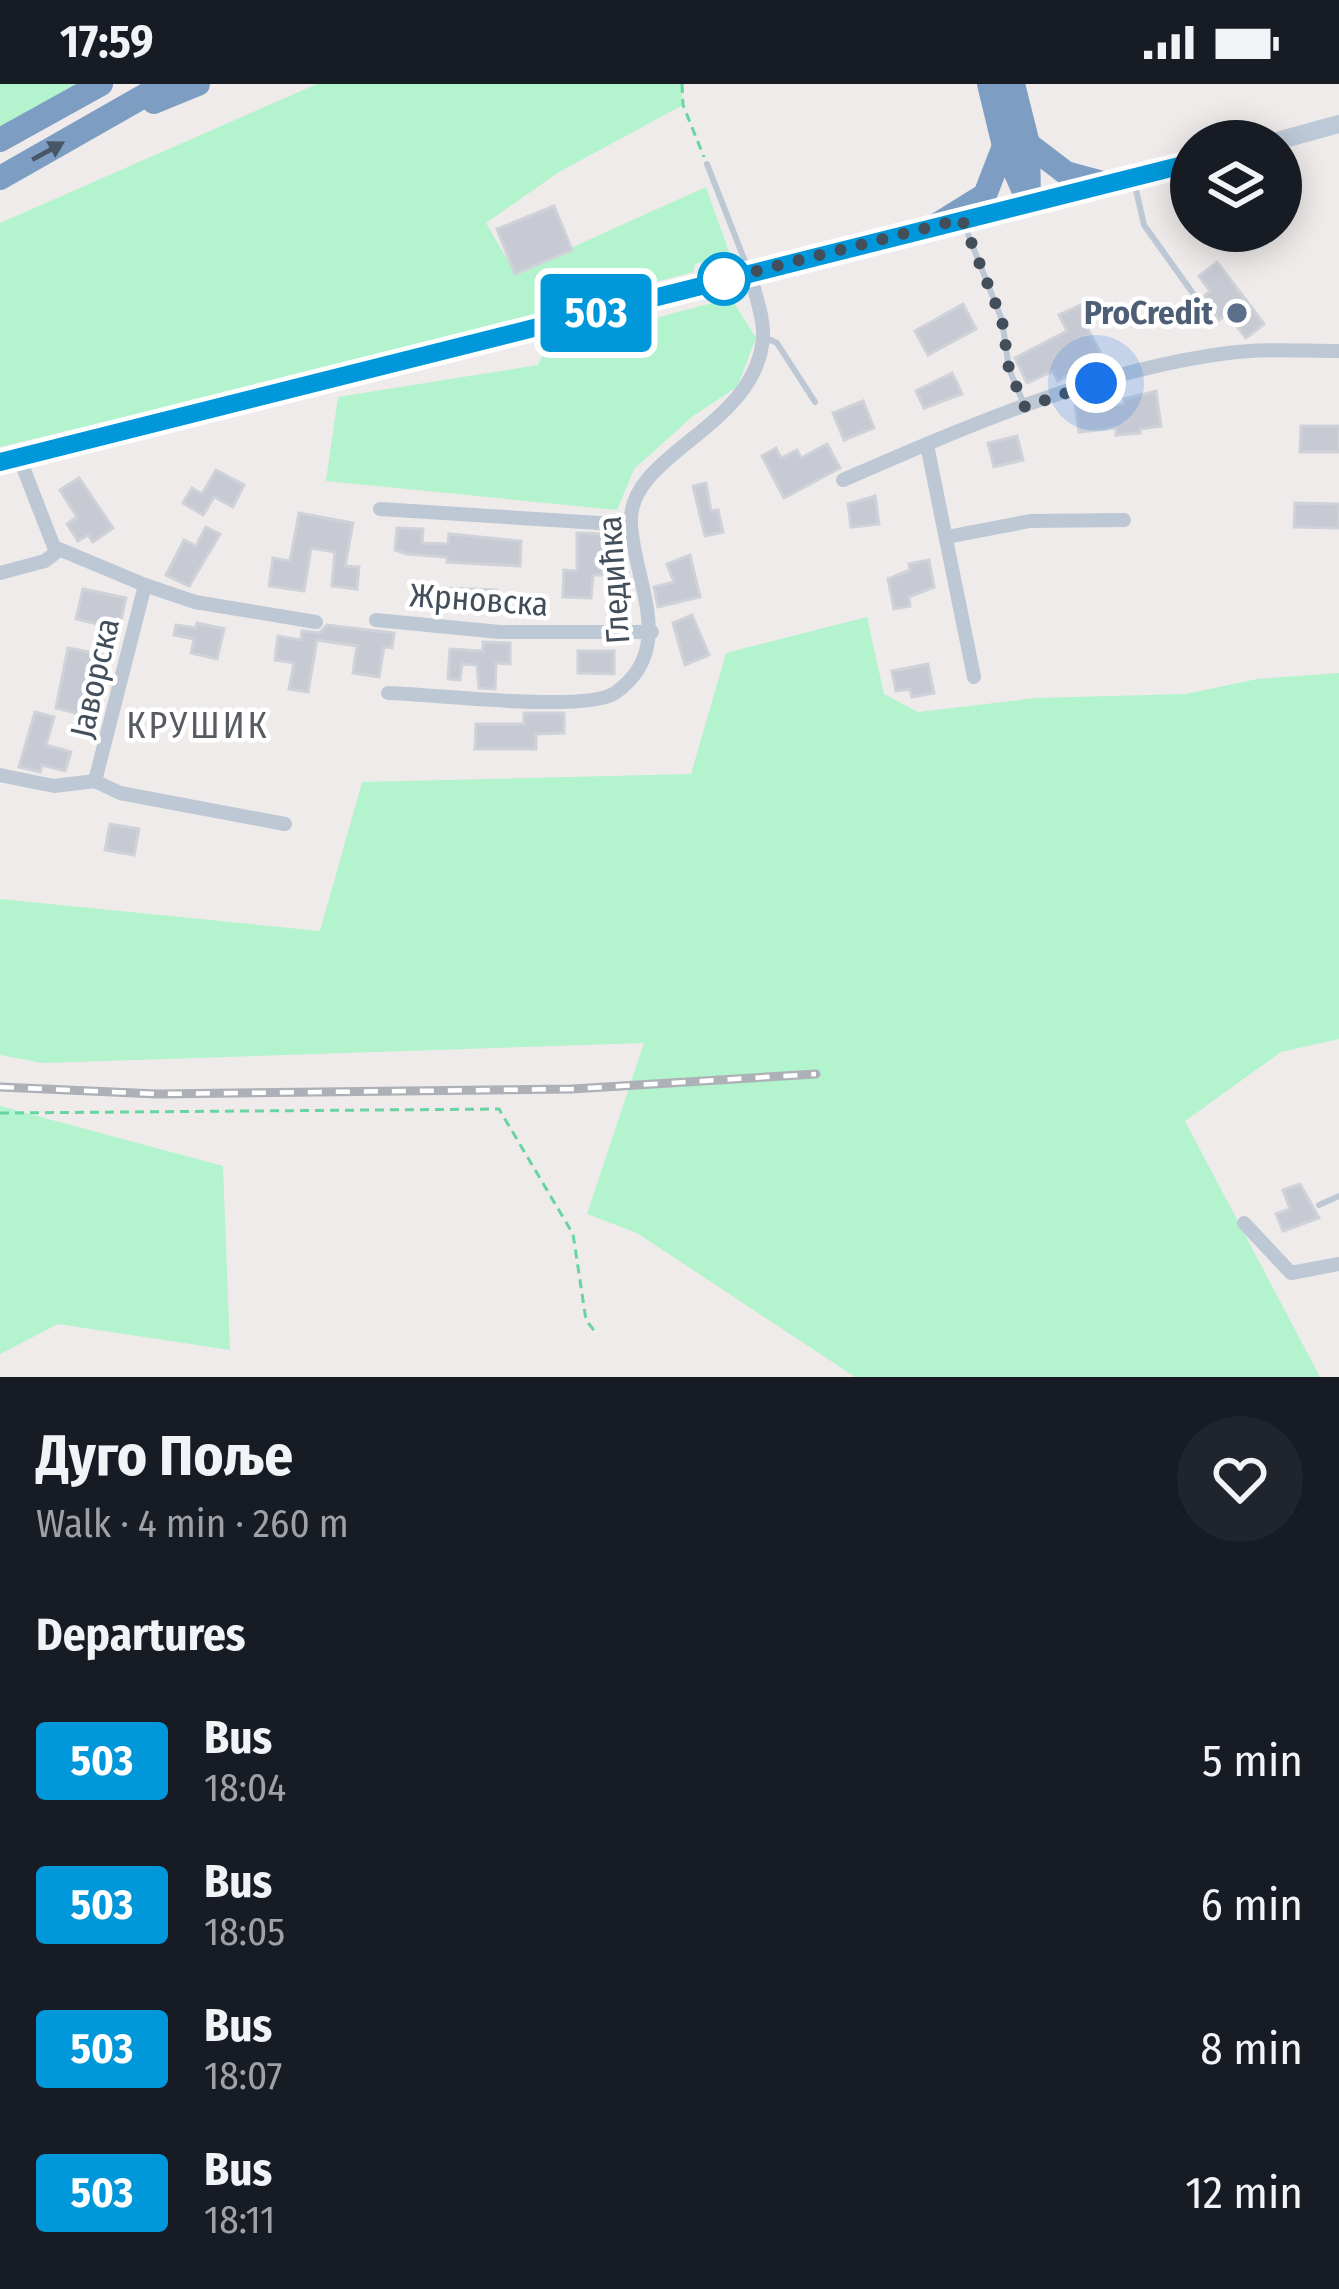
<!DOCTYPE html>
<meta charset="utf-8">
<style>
body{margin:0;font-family:"Fira Sans Condensed",sans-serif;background:#20242c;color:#f1f3f6;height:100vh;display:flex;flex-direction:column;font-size:45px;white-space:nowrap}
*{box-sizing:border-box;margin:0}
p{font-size:39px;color:#9ea1a6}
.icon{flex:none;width:66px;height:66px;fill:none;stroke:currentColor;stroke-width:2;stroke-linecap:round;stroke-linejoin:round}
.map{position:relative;height:1293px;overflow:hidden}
.details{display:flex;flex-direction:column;background:#171b24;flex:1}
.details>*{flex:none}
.badge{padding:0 24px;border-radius:9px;font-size:42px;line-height:78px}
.controls{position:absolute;left:1170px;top:36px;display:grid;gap:24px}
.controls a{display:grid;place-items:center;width:132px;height:132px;border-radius:50%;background:#171b24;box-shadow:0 6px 30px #0003;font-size:60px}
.you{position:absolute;width:60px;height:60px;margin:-30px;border:9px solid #fff;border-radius:50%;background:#1a73e8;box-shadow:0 0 0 18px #1a73e833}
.map>.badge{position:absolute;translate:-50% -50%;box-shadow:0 0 0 6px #fff}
h2{padding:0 36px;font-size:45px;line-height:108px}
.round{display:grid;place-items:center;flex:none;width:126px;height:126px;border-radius:63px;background:#20242c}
.summary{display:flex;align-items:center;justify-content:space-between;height:204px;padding:0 36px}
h1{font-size:57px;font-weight:700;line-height:90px}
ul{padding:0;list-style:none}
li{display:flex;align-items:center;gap:36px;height:144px;padding:0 36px}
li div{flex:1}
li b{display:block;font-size:45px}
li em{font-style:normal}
li .badge{min-width:132px;font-weight:700;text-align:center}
.status{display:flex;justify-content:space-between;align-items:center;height:84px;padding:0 60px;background:#171b24;direction:ltr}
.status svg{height:33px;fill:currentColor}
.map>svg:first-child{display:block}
.green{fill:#b3f3cd}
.building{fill:#c7cad3;stroke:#cfd2d9;stroke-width:3}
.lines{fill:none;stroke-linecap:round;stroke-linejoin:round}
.path{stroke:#68d5a0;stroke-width:3;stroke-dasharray:9 6;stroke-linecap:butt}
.service{stroke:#bdc8d4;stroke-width:6}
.minor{stroke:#bdc8d4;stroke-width:14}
.secondary{stroke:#bcc9d8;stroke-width:18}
.motorway{stroke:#7d9ec2;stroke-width:24}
.rail-casing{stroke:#adb1b7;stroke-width:9}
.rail{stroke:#fff;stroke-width:4.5;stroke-dasharray:14;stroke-linecap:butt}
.oneway{fill:#485765}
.line-casing{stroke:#fff;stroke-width:27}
.line{stroke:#0098da;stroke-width:18}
.walk{stroke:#424f5b;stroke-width:12;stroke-dasharray:0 21.6}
.stop-dot{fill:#fff;stroke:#0098da;stroke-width:6}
.service-dot{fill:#5c6f8a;stroke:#fff;stroke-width:4.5}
.labels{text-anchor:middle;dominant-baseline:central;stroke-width:9;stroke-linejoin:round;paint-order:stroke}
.service-label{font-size:33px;font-weight:bold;fill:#4e5e75;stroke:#fff;text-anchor:end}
.street-label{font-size:33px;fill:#424f5b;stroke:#fff}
.neighbourhood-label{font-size:36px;letter-spacing:3px;fill:#585c62;stroke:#fff}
</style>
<div class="status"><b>17:59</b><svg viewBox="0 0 49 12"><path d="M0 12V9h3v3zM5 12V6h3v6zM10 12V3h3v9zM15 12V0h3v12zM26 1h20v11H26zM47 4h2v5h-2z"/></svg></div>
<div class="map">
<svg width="1339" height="1293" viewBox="0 0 1339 1293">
<rect width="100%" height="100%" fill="#efebeb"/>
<g class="green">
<path d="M0,0H87L0,59Z"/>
<path d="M317,0H681L683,21L559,88L486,139L515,189L706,103L730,171L695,180L693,188L388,270L0,363V139Z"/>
<path d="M731,214L756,254L737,303L693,332L634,385L617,426L326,397L338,313L538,281L546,263Z"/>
<path d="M867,533L884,610L918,628L1036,614L1186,610L1257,595L1339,589V955L1281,968L1185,1037L1320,1293H855L637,1149L587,1130L644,959L43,979L0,971V815L320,847L362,698L691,690L726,569Z"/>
<path d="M0,1022L223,1082L230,1266L58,1240L0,1270Z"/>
</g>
<g class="building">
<path d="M554,122L572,166L515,190L497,145Z"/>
<path d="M1217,178L1264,240L1246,254L1227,230L1219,236L1204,212L1210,207L1199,192Z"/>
<path d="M1087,218L1094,234L1085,239L1103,274L1092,279L1090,276L1058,297L1053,287L1027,299L1015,274L1067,247L1059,231Z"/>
<path d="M963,220L976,245L928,271L915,247Z"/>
<path d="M952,289L962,310L924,324L916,307Z"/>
<path d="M1156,307L1161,342L1140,345V349L1116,351V344L1079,348L1075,319L1124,321V315Z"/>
<path d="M863,317L874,344L844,356L833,329Z"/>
<path d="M1301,342H1339V368H1300Z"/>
<path d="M1017,352L1023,376L994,383L988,359Z"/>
<path d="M827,360L840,384L784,414L762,372L776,364L781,374L797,366L801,374Z"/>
<path d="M216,386L244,401L233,423L214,413L203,431L183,419L192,404L202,410Z"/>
<path d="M79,394L113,444L93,458L88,451L78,457L67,440L77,433L60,406Z"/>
<path d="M706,399L711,427L718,426L723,448L705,452L693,402Z"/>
<path d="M875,412L879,440L851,443L848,420Z"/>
<path d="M1295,419L1339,420V444L1294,443Z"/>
<path d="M299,429L353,439L345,482L359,483L357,505L332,502L335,468L311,464L304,507L269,502L273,474L290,477Z"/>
<path d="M206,443L220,450L189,502L166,491L184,456L196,462Z"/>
<path d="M397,444L423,445L422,459L448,460L449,450L521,457L520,482L447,478V473L407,470L395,466Z"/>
<path d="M577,449L603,450L602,491H593L591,514L563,513L564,486L577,487Z"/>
<path d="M690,471L700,513L658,523L654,503L674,498L667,480Z"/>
<path d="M929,476L934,503L909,513L910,522L894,525L888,495L910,486L909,480Z"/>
<path d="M442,504L497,506L496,527L440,524Z"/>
<path d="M83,505L126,514L119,545L76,535Z"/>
<path d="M692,531L709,571L685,581L673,539Z"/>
<path d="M197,539L224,545L217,575L191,569L194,555L174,551L176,541L196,544Z"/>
<path d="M327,541L394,549L392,564L384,563L379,593L353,589L357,562L317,556L308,608L289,605L294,579L275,576L278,552L301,556L302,547L319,549Z"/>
<path d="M483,558L510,559V580L496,579L495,605L479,604L477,581L462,580L460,596L448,595L450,565L483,567Z"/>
<path d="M68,564L110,572L105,600L92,598L83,631L56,624Z"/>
<path d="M578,567H614V590L578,589Z"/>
<path d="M928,580L934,609L912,613L910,605L896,607L892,587Z"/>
<path d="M35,628L54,633L46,661L71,668L65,687L42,681L40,688L19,683Z"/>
<path d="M524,629H564V649L536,650V665H475L476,640H524Z"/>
<path d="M110,740L139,745L134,771L105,766Z"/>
<path d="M1300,1100L1319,1134L1283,1147L1276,1130L1290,1125L1283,1106Z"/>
</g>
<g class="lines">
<g class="path">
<path d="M682,0L683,21L704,73"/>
<path d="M0,1029L499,1025L573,1150L586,1236L596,1249"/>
</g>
<g class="service">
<path d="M707,80L748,185"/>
<path d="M1134,97L1144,141L1212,236"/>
<path d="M964,140L1002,236L1009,285L1024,320"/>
<path d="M766,254L777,259L815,318"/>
<path d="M1319,1121L1339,1112"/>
</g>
<g class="minor">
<path d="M927,361L974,593"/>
<path d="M19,373L54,463L145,501L95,697"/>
<path d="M843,396C965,343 1095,286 1228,269C1264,264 1302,267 1339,267"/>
<path d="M380,425L631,441"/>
<path d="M947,453L1030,437L1124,436"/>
<path d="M0,489L45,477L59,466"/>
<path d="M145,501L195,518L316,538"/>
<path d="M376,536L500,548H652"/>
<path d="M388,609C430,610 586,629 615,609C678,565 634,499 631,440C626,369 758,344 763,252C764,232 754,208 750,189"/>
<path d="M0,691L54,702L95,697L120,709L285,740"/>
<path d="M1244,1139L1291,1189L1339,1180"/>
</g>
<g class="secondary">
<path d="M1277,57L1339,40"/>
<path d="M0,378L1191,79"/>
</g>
<g class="motorway">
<path d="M989,0L1004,62L1029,119"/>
<path d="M1013,0L1028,60L1029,116"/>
<path d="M154,18L198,0"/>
<path d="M0,56L101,0"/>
<path d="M1028,60L1066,89L1107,100"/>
<path d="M0,94L165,0"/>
<path d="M935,142L985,111L1004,62"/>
</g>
<g class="rail-casing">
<path id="rail" d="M0,1003L157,1010L572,1005L816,990"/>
</g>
<use href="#rail" class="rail"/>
</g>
<defs><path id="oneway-solid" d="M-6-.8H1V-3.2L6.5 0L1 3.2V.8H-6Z" transform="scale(3)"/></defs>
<use class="oneway" href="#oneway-solid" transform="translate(48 67) rotate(-29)"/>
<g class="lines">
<g class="line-casing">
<path id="line" d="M0,378L1191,79"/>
</g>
<use href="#line" class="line"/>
<path class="walk" d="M724,195L709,199L962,135L1002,236L1009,285L1025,323L1096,299"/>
</g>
<circle class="stop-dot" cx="724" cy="195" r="24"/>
<circle class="service-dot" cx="1237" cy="229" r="12"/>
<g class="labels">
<g class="service-label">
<text x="1213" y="229">ProCredit</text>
</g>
<g class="street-label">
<text transform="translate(614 496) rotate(-94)">Гледићка</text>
<text transform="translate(479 516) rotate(4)">Жрновска</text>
<text transform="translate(95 594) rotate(-77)">Јаворска</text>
</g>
<g class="neighbourhood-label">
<text x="198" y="642">КРУШИК</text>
</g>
</g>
</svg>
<div class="controls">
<a><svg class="icon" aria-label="layers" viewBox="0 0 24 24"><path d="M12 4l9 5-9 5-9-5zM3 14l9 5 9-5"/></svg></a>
</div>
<div class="you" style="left:1096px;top:299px"></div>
<b class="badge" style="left:596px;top:229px;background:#0098da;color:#fff">503</b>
</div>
<section class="details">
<div class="summary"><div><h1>Дуго Поље</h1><p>Walk · 4 min · 260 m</p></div><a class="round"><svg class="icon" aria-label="heart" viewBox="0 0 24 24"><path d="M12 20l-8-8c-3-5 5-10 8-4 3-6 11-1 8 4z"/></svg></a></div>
<h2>Departures</h2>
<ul>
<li><span class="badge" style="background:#0098da;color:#fff">503</span><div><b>Bus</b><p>18:04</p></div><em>5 min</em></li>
<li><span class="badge" style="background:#0098da;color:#fff">503</span><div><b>Bus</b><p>18:05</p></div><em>6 min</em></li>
<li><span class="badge" style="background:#0098da;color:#fff">503</span><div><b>Bus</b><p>18:07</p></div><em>8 min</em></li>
<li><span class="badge" style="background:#0098da;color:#fff">503</span><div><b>Bus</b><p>18:11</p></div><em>12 min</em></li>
</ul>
</section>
